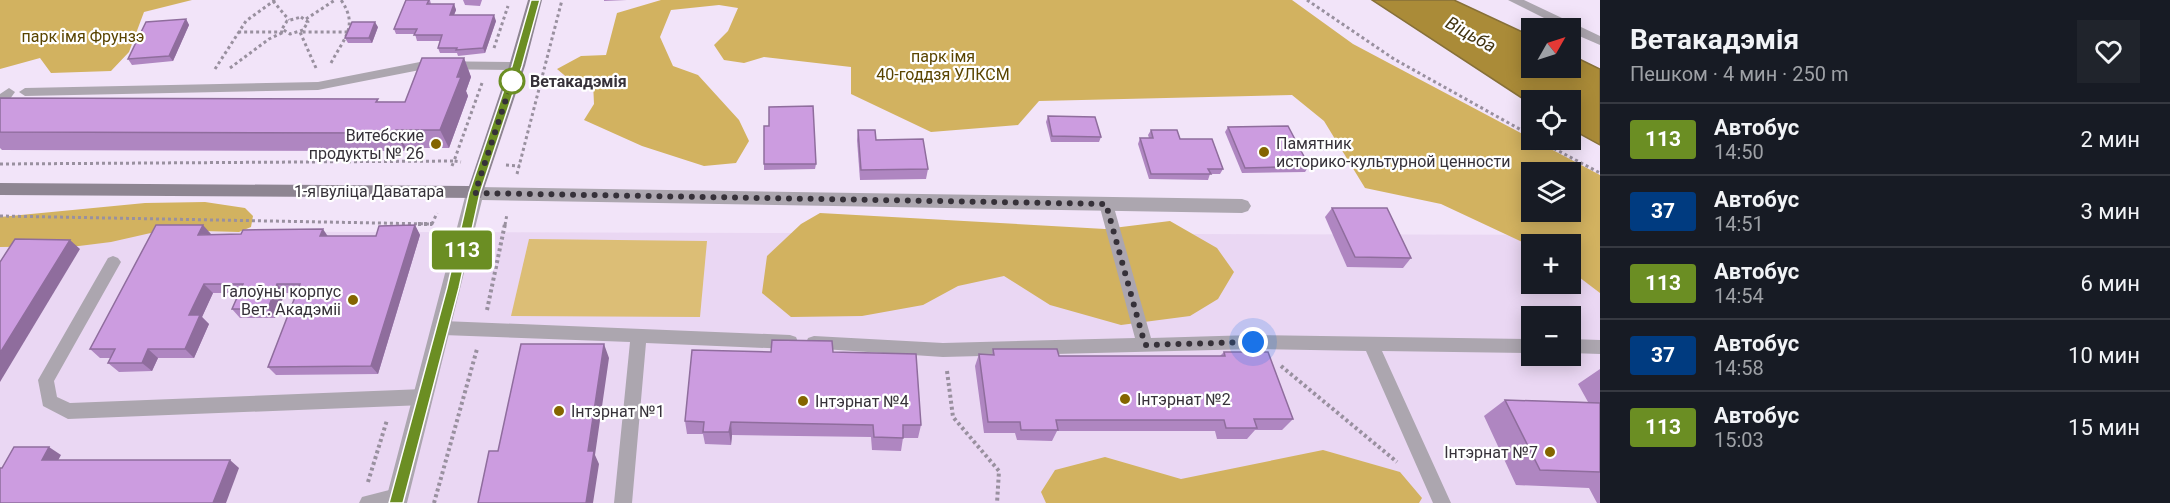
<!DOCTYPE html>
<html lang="ru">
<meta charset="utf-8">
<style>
body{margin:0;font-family:Roboto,sans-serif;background:#20242c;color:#f1f3f6;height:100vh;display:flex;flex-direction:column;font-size:22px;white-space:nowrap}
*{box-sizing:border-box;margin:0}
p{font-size:20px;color:#9ea1a6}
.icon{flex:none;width:33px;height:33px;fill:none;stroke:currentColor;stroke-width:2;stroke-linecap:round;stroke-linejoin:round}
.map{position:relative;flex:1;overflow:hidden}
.panel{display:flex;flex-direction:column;background:#171b24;width:570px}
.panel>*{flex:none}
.badge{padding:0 12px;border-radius:4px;font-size:21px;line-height:39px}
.needle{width:39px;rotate:51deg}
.buttons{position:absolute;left:1521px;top:18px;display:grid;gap:12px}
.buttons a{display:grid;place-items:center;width:60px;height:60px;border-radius:0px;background:#171b24;box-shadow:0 3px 15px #0003;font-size:30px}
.you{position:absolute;width:30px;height:30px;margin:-15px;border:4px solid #fff;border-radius:50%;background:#1a73e8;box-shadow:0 0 0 9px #1a73e833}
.map>.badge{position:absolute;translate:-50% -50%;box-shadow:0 0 0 3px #fff}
.round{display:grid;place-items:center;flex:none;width:63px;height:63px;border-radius:0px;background:#20242c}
.summary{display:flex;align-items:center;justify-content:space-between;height:102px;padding:0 30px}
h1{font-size:28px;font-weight:700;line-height:45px}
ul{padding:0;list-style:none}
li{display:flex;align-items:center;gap:18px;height:72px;padding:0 30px;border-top:2px solid #363941}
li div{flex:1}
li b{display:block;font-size:22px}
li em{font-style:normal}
li .badge{min-width:66px;font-weight:700;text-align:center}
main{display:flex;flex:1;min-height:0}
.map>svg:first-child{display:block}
.built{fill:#ead7f3;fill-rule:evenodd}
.green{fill:#dcbe76}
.forest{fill:#d2b260;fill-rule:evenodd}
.water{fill:#aa8b38;stroke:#877038;stroke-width:1.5}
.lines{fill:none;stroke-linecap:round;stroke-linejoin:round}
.path-far1{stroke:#99909f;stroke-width:3;stroke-dasharray:3 3;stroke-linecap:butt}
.path{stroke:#99909f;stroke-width:4;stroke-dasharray:3 3;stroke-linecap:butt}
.lane{fill:#aca6af;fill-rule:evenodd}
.street{fill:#aca6af;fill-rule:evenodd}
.secondary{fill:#8e8592;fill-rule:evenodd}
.wall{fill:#af86c1}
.shaded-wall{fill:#8f6d9d}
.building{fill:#cc9ce0;stroke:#8f6d9d;stroke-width:1.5}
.line{fill:#6b8e23;stroke:#fff;stroke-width:1.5}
.walk{stroke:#363139;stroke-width:6;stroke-dasharray:0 10.8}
.stop-dot{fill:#fff;stroke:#6b8e23;stroke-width:3}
.poi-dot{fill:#846500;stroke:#fff;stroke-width:2}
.labels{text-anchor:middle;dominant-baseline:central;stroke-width:4.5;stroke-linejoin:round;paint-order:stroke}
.park-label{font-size:16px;fill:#594400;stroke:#fff}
.stop-label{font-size:16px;font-weight:bold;fill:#363139;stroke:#fff;text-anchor:start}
.poi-label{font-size:16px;fill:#363139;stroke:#fff;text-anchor:start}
.street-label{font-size:16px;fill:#363139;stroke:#fff}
.water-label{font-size:18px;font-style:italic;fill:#433511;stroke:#fff}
</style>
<main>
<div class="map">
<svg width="1600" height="503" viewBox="0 0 1600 503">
<rect width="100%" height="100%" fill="#f2e4f9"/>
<path class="built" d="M0,231L1589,235L1600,252V503H0ZM1532,244H1570V284H1532ZM1532,316H1570V356H1532Z"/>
<path class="green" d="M529,239L707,241L700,317L511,316Z"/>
<g class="forest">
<path d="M0,0H192L144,12L129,52L111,71L51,73L40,58L0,69Z"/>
<path d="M661,0H1292L1353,44L1600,175V293L1571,271L1570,244L1531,246L1441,204L1365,188L1324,121L1292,95L1039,101L1018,125L931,132L851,94V67L764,57L744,63L724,60L714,45L728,31L738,8L719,5L671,10L660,37L673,66L698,75L739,120L749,141L736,163L704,166L642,146L584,120L594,104L593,82L570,80L557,69L581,56L606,55L617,13ZM1570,172V212H1532V172Z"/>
<path d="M205,202L245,208L253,216L251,227L239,232L164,230L111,242L79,246L0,247V217L145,203Z"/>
<path d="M820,213L1105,229L1170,221L1217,248L1234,272L1218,299L1190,316L1121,325L1050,305L1004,276L958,286L923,305L862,316L791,317L762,293L767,256L801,224Z"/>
<path d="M1323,450L1400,472L1422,498L1419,503H1046L1041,492L1055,470L1105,457L1181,479Z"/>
</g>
<path class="water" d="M1372,0H1454L1531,36L1532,68H1570L1571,55L1600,69V145L1571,129L1570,100H1532L1531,104Z"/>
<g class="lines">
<g class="path-far1">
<path d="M1307,0L1394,59L1532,136"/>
<path d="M273,1L289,20"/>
<path d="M301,17L308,22L303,30L290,34L282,29L287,21Z"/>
<path d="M306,19L335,0"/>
<path d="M494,48L508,6"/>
<path d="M331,63C344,38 359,26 341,0"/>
<path d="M230,68L269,39L284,32H236"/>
<path d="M316,68L300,32H347"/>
<path d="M215,69L246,21L275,0"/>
<path d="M1538,140L1600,173"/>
<path d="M0,164L454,161L482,83"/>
<path d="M506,165L520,166"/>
<path d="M452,166L454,161L461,162"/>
<path d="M517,174L562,0"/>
<path d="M0,216L432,224L437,213"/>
<path d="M505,225L507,214"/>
</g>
<g class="path">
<path d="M418,224H432"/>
<path d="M487,310L505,224"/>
<path d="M1281,366L1397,462"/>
<path d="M947,371L953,417L999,471L997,503"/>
<path d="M368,482L387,420"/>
<path d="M434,503L477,349"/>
</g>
<g class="lane">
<path d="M1508,0H1524L1600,36V45L1570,32V28H1564Z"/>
<path d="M425,61L517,62L523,66L517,70L425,69L318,90L25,96L19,92L25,88L318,82Z"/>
<path d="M9,88L15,92L5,106L0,108V94Z"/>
<path d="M1106,198L1113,204L1151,338L1253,335L1532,339V353L1382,351L1451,503H1433L1366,351L1253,349L943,357L808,348L806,343L808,338L814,336L943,343L1135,338L1099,204Z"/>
<path d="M113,256L118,258L121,262L54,381L57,397L70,403L424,389L430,392L432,397L430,402L424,405L68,419L43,406L38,380L108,258Z"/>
<path d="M443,321L790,335L796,337L798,342L796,347L790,349L646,343L632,503H614L630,342L443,335L437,333L435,328L437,323Z"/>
<path d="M1570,339L1600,340V354L1570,353Z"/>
<path d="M397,488L403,491L406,497L403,503H359L362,497Z"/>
</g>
<path class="street" d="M475,187L1242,199L1248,201L1251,206L1248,211L1242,213L482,200L407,503H385L466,193L469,188Z"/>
<path class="secondary" d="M528,0H542L525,66L481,198L0,195V183L469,186L509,66Z"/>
</g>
<g class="wall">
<path d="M406,0H430L431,4H454L456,10L454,15L496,21L485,53L458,56L457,53H440L438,48L440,41H417L415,34H396L394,29Z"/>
<path d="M463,0H482L480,6L465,5Z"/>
<path d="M604,0H627L604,1Z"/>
<path d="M186,19L189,25L173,61L132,65L128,59Z"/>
<path d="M378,27L372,43H348L345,38Z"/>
<path d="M464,58L471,77L466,91L468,96L449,148H406L405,151L2,150L0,148V98L405,102Z"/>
<path d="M1048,116L1101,137L1099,142H1051L1046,122Z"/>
<path d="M769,126L816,164L815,169L764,170V164Z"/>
<path d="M1228,127L1309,166L1305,172L1242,173L1225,132Z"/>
<path d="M858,130L928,169L926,179L860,180L857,140Z"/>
<path d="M1151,130L1180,139L1223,169L1220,174H1210L1208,180L1149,179L1138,144L1140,138H1149L1148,135Z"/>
<path d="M1332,208L1411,258L1403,268L1347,267L1325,217Z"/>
<path d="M415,225L420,235L378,374L276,375L268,367L297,293H285L275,318H240L232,309L239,293H213L202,317L209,324L194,358H158L152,371L119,372L108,363L111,358H100L90,349L211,235L328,236H376Z"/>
<path d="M993,349L1059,356H1220L1224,352L1293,419L1282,430H1255L1247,439H1217L1215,431H1057L1052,441L1017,440L1015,433H984L975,366L979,354L992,355Z"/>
<path d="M771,352H833L921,425L918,438H903L901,451L872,450L871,437L732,435L731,445L705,444L703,434H687L685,421Z"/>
<path d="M1600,369V503H1597L1589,488L1516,485L1484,416L1505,400L1588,402L1578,384Z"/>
</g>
<g class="shaded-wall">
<path d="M454,4L456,10L452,20L450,15Z"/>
<path d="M494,15L496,21L485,53L483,48Z"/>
<path d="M186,19L189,25L173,61L169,56Z"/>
<path d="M375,22L378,27L372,43L369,38Z"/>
<path d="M464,58L471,77L466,91L468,96L449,148L440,130Z"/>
<path d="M396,130L406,148L405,151L396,133Z"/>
<path d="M203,225L211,234L198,235Z"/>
<path d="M415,225L420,235L378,374L371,366Z"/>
<path d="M323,229L329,238L320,236Z"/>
<path d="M70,240L80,249L0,382V353Z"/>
<path d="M204,284L213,293L202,317L209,324L194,358L185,349L189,315Z"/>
<path d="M277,284L285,293L275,318L268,309Z"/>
<path d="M604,344L609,358L595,455L599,464L593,503H586L588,451Z"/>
<path d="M148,349L158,358L152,371L142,363Z"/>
<path d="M731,422L732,435L731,445L729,432Z"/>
<path d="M49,447L61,455L54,468L42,460Z"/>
<path d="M230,460L239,468L226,503H213Z"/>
</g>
<g class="building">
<path d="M406,0H429L427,4H454L450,15H494L483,48L456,50L457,48H438L442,35H414L417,29H394Z"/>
<path d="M186,19L169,56L128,59L146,22Z"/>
<path d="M352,22H375L369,38H345Z"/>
<path d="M422,58H464L457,77H461L440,130H396V133L0,132V98L378,99L376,102H405Z"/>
<path d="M813,106L816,164H764V126H769V107Z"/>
<path d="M1048,116L1095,117L1101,137L1052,136Z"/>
<path d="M1288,126L1309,166L1245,168L1228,127Z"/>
<path d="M858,130H875L876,140L923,139L928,169L861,170Z"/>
<path d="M1151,130H1177L1180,139H1212L1223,169H1208L1211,174H1151L1140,138H1153Z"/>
<path d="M1332,208H1387L1411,258L1355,257Z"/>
<path d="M156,225H203L198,235L241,234L243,230L323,229L320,236H376L379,226L415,225L371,366L268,367L300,284H277L268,309H232L243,284H204L189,315H200L185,349H148L142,363H108L115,349H90Z"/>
<path d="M15,239L70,240L0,353V262Z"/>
<path d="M772,340L832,341L833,352L916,354L921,425H903V438L874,437L873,425L731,422L729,432H703L704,422L685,421L692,350L771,352Z"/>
<path d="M521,344H604L588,451H594L586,503H478L489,451H498Z"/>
<path d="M993,349H1057L1059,356H1225L1224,352H1268L1293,419H1254L1257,428H1226L1224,420H1056L1058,430H1021L1020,422H988L979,354L994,355Z"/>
<path d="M1505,400L1600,403V472L1540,470Z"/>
<path d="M14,447H49L42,460H230L213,503H0V468H2Z"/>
</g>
<path class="line" d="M531,0H540L522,66L480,193L459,288L403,503H389L447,288L469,193L512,66Z"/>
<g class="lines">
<path class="walk" d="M512,81L475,193L1106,204L1145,345L1253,342"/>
</g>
<circle class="stop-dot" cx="512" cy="81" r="12"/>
<g class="poi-dot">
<circle cx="436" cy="144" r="6"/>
<circle cx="1264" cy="152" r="6"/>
<circle cx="353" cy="300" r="6"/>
<circle cx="1125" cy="399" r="6"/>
<circle cx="803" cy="401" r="6"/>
<circle cx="559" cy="411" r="6"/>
<circle cx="1550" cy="452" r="6"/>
</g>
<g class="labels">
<g class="park-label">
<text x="83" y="36">парк імя Фрунзэ</text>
<text x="943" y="56">парк імя<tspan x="943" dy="18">40-годдзя УЛКСМ</tspan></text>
</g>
<g class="stop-label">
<text x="530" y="81">Ветакадэмія</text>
</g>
<g class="poi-label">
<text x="424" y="135" text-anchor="end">Витебские<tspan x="424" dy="18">продукты № 26</tspan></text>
<text x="1276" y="143">Памятник<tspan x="1276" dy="18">историко-культурной ценности</tspan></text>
<text x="341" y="291" text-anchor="end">Галоўны корпус<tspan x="341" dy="18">Вет. Акадэміі</tspan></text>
<text x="1137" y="399">Інтэрнат №2</text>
<text x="815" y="401">Інтэрнат №4</text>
<text x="571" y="411">Інтэрнат №1</text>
<text x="1538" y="452" text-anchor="end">Інтэрнат №7</text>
</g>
<g class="street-label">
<text x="369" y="191">1-я вуліца Даватара</text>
</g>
<g class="water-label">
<text transform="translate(1471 34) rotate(29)">Віцьба</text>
</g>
</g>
</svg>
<div class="buttons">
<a><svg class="needle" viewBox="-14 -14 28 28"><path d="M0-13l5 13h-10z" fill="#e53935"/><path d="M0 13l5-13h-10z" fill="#9ea1a6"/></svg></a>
<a><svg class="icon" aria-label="locate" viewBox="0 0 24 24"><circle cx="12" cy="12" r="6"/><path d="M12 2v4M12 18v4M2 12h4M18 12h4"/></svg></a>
<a><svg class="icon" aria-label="layers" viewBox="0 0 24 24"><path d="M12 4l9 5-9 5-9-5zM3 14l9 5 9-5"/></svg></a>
<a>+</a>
<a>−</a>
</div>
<div class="you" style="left:1253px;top:342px"></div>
<b class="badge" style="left:462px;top:250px;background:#6b8e23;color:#fff">113</b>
</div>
<section class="panel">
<div class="summary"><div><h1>Ветакадэмія</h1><p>Пешком · 4 мин · 250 m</p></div><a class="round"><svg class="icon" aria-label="heart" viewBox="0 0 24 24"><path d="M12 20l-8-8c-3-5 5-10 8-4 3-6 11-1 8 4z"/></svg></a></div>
<ul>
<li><span class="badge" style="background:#6b8e23;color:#fff">113</span><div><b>Автобус</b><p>14:50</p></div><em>2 мин</em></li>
<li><span class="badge" style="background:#003b80;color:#fff">37</span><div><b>Автобус</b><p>14:51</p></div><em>3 мин</em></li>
<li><span class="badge" style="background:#6b8e23;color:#fff">113</span><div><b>Автобус</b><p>14:54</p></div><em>6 мин</em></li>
<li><span class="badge" style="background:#003b80;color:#fff">37</span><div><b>Автобус</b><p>14:58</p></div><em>10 мин</em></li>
<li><span class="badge" style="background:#6b8e23;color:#fff">113</span><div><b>Автобус</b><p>15:03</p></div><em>15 мин</em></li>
</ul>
</section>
</main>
